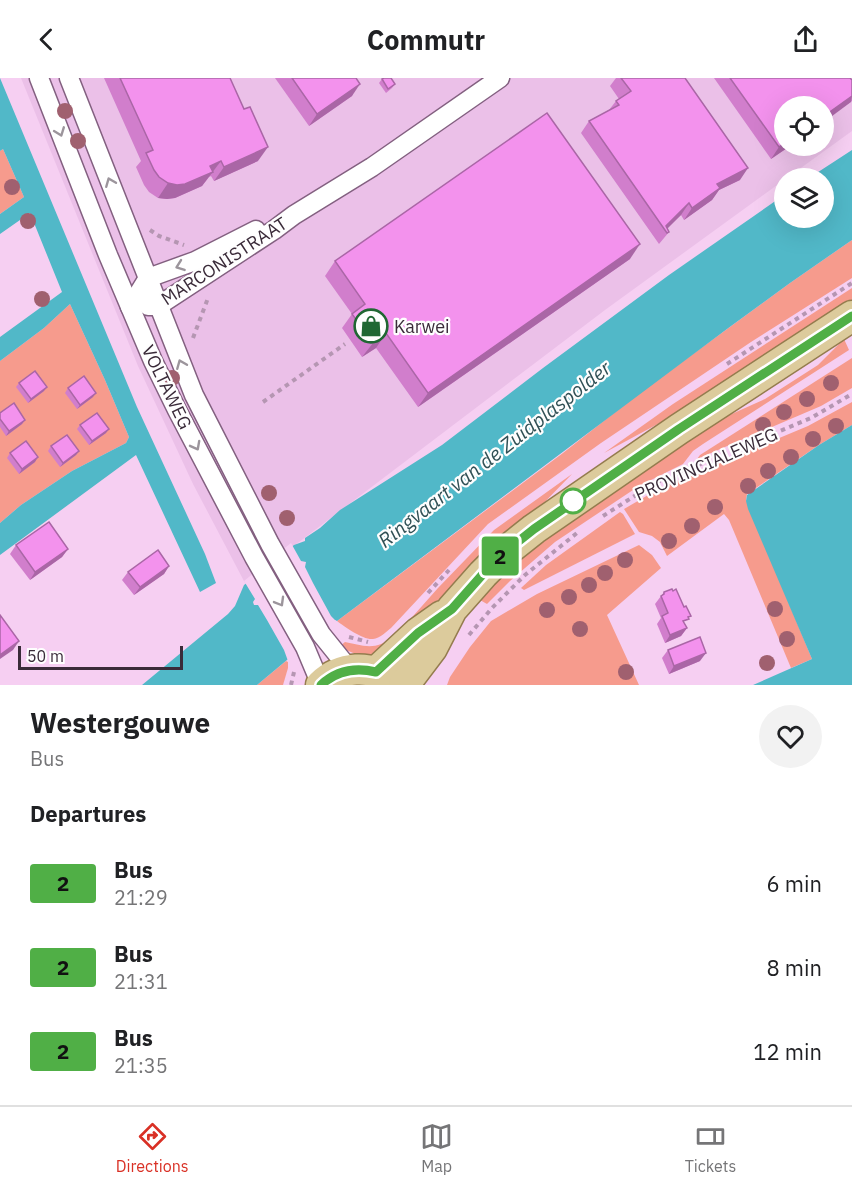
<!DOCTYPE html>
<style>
body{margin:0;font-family:"IBM Plex Sans",sans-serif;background:#f2f2f2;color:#202124;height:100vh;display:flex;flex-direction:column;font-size:22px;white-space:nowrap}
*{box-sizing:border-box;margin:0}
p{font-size:20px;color:#757577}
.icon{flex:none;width:33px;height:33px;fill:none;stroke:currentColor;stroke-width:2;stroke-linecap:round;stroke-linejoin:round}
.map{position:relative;height:607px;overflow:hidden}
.panel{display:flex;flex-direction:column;background:#fff;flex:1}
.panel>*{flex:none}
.badge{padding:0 12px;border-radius:4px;font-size:21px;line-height:39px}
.controls{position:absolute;left:774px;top:18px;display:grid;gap:12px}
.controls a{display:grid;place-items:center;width:60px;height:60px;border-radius:50%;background:#fff;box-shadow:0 6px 24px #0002;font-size:30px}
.scale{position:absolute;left:18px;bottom:15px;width:165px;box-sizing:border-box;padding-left:6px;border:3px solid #3a2b39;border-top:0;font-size:16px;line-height:21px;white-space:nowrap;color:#3a2b39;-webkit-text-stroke:4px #fefefe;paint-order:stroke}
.map>.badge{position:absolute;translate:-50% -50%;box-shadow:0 0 0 3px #fff}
h2{padding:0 30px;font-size:22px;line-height:54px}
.round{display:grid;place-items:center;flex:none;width:63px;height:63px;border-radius:32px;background:#f2f2f2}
.headline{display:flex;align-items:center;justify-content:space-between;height:102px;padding:0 30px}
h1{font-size:28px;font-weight:700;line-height:45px}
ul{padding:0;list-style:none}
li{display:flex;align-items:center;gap:18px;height:84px;padding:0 30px}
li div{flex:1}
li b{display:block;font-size:22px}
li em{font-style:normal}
li .badge{min-width:66px;font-weight:700;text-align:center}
header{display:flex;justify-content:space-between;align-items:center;height:78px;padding:0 30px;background:#fff;font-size:27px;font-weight:700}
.menu{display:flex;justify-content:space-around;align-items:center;height:84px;border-top:2px solid #e0e0e0;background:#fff;font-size:16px;color:#757577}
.menu a{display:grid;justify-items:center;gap:3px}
.menu .active{color:#d93025}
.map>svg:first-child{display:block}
.built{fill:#ebc0e8;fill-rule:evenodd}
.green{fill:#f69b8d}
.water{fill:#51b8c8}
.pier{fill:#f6cff2}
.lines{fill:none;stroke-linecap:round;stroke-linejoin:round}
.street-casing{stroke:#836080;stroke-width:21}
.primary-casing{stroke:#947c4e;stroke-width:33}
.path{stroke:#b596b2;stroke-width:4;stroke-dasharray:4.5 4.5;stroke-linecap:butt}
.street{stroke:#fff;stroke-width:18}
.primary{stroke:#dccb9c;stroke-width:30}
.tree{fill:#a0606f}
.wall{fill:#d17ecc}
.shaded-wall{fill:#aa66a6}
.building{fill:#f392ed;stroke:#aa66a6;stroke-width:1.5}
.oneway{stroke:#9c959c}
.line-casing{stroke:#fff;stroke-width:14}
.line{stroke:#50af46;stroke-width:9}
.stop-dot{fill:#fff;stroke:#50af46;stroke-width:3}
.labels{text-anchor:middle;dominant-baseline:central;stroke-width:4.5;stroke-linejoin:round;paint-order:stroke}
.street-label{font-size:18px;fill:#3a2b39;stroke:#fefefe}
.poi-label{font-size:18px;fill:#3a2b39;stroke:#fefefe;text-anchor:start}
.water-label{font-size:20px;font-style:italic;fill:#305055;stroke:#fefefe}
</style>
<header><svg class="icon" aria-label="back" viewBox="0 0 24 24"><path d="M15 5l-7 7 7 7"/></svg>Commutr<svg class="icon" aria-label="share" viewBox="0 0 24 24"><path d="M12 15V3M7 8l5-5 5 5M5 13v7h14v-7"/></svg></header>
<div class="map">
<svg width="852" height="607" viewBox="0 0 852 607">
<rect width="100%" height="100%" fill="#f6cff2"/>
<path class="built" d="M21,0H852V53L787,100H784V102L605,232L245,505L193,406L138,288ZM784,28H824V68H784Z"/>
<g class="green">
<path d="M3,71L24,119L0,136V73Z"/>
<path d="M852,162V200L751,264L601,365L488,446L391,550C386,554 380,560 373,561C363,562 345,549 337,543L563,375L637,317L790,205Z"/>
<path d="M852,210V222L667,341L604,375L673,326Z"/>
<path d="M70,226L105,302L129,359L126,365L72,393L21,427L0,445V283L44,250Z"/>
<path d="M844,261L849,272L703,366L693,373L683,386L639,408L555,464L510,503L487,526L480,522L501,498L524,476L705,348L765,321L818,287Z"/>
<path d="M852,280V310L821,328L697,381L700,377Z"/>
<path d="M852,324V347L819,367L747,416L746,422L812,581L791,590L729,442L724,436L667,478L660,464L652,458L639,454L624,431L662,409L808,348Z"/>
<path d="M572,396L535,434L491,468L404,561L398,555L438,510L494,452Z"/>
<path d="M620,434L623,436L635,456L524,512L521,510L546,487Z"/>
<path d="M639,467L652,477L661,490L607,537L639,607H447L450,599L470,569L491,543L537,516Z"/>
<path d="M390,562L378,577H358L339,569L345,564C356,566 369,571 381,566C384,565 387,563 390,562Z"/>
<path d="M286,583L288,584V590L283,607H257Z"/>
</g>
<g class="water">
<path d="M0,0L137,329L205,476L216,505L200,514L136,377L0,477V445L21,427L72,393L126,365L129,359L105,302L70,226L44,250L0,283V259L62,214L30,135L0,156V136L24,119L3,71L0,73Z"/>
<path d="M852,72V162L790,205L727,251L337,543L335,542L257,607H142L228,536L235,528L244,507L294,467L305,463V460L320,450L340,432L442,367L543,290L669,197L784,117V140H824V100H809Z"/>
<path d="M852,347V607H753L812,581L748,431L746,423L747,417L819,367Z"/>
</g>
<path class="pier" d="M291,465L301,483L306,484L305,489L313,505L331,538L336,543L288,583L284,572L267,542L258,527H254L253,524L255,521L244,503Z"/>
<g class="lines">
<g class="street-casing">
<g id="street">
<path d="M39,0L108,177L153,283L177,332L254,479L305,569L321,607"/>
<path d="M69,0L194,317L270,466L321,556L350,592"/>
<path d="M148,228H158L274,152L294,137L372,89L500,0"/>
<path d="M130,229L148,200L195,183L256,152"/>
</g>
</g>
<g class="primary-casing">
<g id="primary">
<path d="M376,594L418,555L442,538"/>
<path d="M321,607C341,588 370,586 392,603"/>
<path d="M404,607L432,570L452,531L483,496L505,474L534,451L679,351L852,238"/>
</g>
</g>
<g class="path">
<path d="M150,152L159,158L184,167"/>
<path d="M193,260L208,220"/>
<path d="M727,286L852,205"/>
<path d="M263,324L345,266"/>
<path d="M603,438L655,405L811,340L852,316"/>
<path d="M428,515L449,492"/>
<path d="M469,557L492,530L525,497L577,455"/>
<path d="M349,559L368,564"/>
<path d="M291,607L294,594"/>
</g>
<use href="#street" class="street"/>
<use href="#primary" class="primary"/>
</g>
<g class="tree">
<circle cx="65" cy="33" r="8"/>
<circle cx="78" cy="63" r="8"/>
<circle cx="12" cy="109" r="8"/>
<circle cx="28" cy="143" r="8"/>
<circle cx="42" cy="221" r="8"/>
<circle cx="172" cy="300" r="8"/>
<circle cx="831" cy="305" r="8"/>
<circle cx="807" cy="321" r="8"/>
<circle cx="784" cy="334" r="8"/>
<circle cx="763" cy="347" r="8"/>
<circle cx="836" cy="348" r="8"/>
<circle cx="813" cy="361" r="8"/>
<circle cx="791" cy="379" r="8"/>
<circle cx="768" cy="393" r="8"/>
<circle cx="748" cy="408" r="8"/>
<circle cx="269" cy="415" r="8"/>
<circle cx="715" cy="429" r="8"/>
<circle cx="287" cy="440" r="8"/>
<circle cx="692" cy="448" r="8"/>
<circle cx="669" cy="463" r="8"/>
<circle cx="625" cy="482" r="8"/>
<circle cx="605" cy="495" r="8"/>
<circle cx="589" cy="507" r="8"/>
<circle cx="569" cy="519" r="8"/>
<circle cx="775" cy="531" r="8"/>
<circle cx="547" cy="532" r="8"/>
<circle cx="580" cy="551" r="8"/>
<circle cx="787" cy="561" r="8"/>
<circle cx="767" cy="585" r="8"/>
<circle cx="626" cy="594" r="8"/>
</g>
<g class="wall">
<path d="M104,0H230L258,83L214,103L211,98L209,99L202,108L175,120L167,121L158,120L149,114L144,107L136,89L141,83Z"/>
<path d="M275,0H356L352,18L309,48Z"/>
<path d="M616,0H685L740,102L719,112L712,122L684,142L681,137L667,150L669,154L659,166L581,55L589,43L609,32L616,23L619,21L610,8Z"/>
<path d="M714,0H850L852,2V23L784,68H790L771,81Z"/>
<path d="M382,1L395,6L392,10L386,15L379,5Z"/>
<path d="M630,181L418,329L376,270L362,279L342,250L352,236L325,198L335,183Z"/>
<path d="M19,305L44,313L28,325L16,309Z"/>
<path d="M68,310L93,319L77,331L65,315Z"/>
<path d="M0,335L25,342L22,346L6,358L0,349Z"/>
<path d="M80,347L106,355L89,367L77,351Z"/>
<path d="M51,368L79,373L76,377L60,389L48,373Z"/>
<path d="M10,375L35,384L19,396L7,380Z"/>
<path d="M16,467L68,471L62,479L30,502L10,476Z"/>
<path d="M169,488L164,496L134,517L122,502L128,494Z"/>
<path d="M664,514L687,550L681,558L665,565L657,546L661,540L655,526Z"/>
<path d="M668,572L700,583L669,596L662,580Z"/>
</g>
<g class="shaded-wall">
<path d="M360,6L352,18L309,48L317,36Z"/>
<path d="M852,18L851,24L824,44V38Z"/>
<path d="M784,66V68H790L771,81L779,69Z"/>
<path d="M268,69L258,83L214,103L224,89Z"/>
<path d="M221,83L202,108L175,120L167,121L158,120L168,105Z"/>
<path d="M748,90L740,102L719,112L712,122L684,142L692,130L717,106Z"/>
<path d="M689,125L681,137L666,152V148Z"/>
<path d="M640,166L630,181L418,329L428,315Z"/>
<path d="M386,255L376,270L362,279L373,265Z"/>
<path d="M47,309L44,313L28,325L31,321Z"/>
<path d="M96,315L93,319L77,331L80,327Z"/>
<path d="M25,342L22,346L6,358L9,353Z"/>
<path d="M109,351L106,355L89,367L92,363Z"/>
<path d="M79,373L76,377L60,389L63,385Z"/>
<path d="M38,379L35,384L19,396L22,391Z"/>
<path d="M68,471L62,479L30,502L35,494Z"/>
<path d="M169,488L164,496L134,517L140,509Z"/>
<path d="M687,550L681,558L665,565L670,557Z"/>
<path d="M19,563L13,572L0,581V577Z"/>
<path d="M706,575L700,583L669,596L674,588Z"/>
</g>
<g class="building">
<path d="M120,0H230L244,31L250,29L268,69L224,89L221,83L210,88L213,94L185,106L177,107L168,105L159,99L154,92L146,75L153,72Z"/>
<path d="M292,0H356L360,6L317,36Z"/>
<path d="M384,0H391L395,6L388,11L382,1Z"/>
<path d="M621,0H685L748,90L717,106L720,110L692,130L689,125L666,148L669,154L667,155L589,43L619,27L616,23L631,13Z"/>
<path d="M730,0H850L852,2V18L824,38V28H784V66L779,69Z"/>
<path d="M547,35L640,166L428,315L386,255L373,265L352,236L365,226L335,183Z"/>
<path d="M35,293L47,309L31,321L19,305Z"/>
<path d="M84,298L96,315L80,327L68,310Z"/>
<path d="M14,325L25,342L9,353L0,341V335Z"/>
<path d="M97,335L109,351L92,363L80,347Z"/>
<path d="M67,357L79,373L63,385L51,368Z"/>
<path d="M26,363L38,379L22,391L10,375Z"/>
<path d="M49,444L68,471L35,494L16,467Z"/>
<path d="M158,472L169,488L140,509L128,494Z"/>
<path d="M672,511L673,513L676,511L684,529L686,528L691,538L688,539L689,541L683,543L687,550L670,557L662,538L668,535L661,518L664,516V514Z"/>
<path d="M0,537L19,563L0,577Z"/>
<path d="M700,559L706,575L674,588L668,572Z"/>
</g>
<defs><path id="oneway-chevron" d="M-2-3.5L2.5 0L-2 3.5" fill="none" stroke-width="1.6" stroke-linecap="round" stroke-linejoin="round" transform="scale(1.5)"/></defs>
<g class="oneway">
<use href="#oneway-chevron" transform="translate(60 54) rotate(69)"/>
<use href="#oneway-chevron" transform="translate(110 104) rotate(-112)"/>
<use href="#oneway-chevron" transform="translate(180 188) rotate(160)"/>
<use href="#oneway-chevron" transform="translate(181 286) rotate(-112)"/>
<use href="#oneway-chevron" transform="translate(196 368) rotate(62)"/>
<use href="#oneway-chevron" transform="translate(280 524) rotate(60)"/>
</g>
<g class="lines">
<g class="line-casing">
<path id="line" d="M321,607C337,592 355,589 376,594L418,555L452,531L483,496L505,474L534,451L679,351L852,238"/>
</g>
<use href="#line" class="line"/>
</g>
<defs>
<g id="shop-ring" transform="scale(1.725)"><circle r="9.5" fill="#fefefe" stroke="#206733" stroke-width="1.5"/><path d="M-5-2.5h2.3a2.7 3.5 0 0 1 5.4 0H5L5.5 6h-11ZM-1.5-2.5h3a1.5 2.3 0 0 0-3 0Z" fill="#206733"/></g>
</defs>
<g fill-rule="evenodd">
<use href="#shop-ring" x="371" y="248"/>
</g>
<circle class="stop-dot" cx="573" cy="423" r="12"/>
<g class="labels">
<g class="street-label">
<text transform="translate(224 183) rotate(-33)">MARCONISTRAAT</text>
<text transform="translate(167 309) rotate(64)">VOLTAWEG</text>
<text transform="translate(706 386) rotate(-24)">PROVINCIALEWEG</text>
</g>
<g class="poi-label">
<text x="394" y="248">Karwei</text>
</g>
<g class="water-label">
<text transform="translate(494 376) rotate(-38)">Ringvaart van de Zuidplaspolder</text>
</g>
</g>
</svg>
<div class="controls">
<a><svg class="icon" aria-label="locate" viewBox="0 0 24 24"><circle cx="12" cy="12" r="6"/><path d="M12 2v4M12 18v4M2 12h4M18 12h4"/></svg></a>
<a><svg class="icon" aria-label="layers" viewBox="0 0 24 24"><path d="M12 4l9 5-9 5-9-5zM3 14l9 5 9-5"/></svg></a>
</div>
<div class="scale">50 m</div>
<b class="badge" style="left:500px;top:478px;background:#50af46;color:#111">2</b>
</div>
<section class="panel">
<div class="headline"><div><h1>Westergouwe</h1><p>Bus</p></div><a class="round"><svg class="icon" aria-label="heart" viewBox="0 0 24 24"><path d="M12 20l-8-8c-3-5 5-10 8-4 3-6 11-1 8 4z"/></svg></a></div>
<h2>Departures</h2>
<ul>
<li><span class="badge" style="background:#50af46;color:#111">2</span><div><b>Bus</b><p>21:29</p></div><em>6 min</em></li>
<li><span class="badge" style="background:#50af46;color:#111">2</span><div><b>Bus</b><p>21:31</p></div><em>8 min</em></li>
<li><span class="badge" style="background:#50af46;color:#111">2</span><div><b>Bus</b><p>21:35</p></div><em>12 min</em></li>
</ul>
</section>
<nav class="menu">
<a class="active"><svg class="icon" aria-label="directions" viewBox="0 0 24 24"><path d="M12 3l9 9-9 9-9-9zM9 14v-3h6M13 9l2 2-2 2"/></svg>Directions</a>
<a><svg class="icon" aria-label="map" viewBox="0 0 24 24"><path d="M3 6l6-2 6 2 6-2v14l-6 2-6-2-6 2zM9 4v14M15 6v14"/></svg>Map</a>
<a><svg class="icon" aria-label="tickets" viewBox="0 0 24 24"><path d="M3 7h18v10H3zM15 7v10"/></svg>Tickets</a>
</nav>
